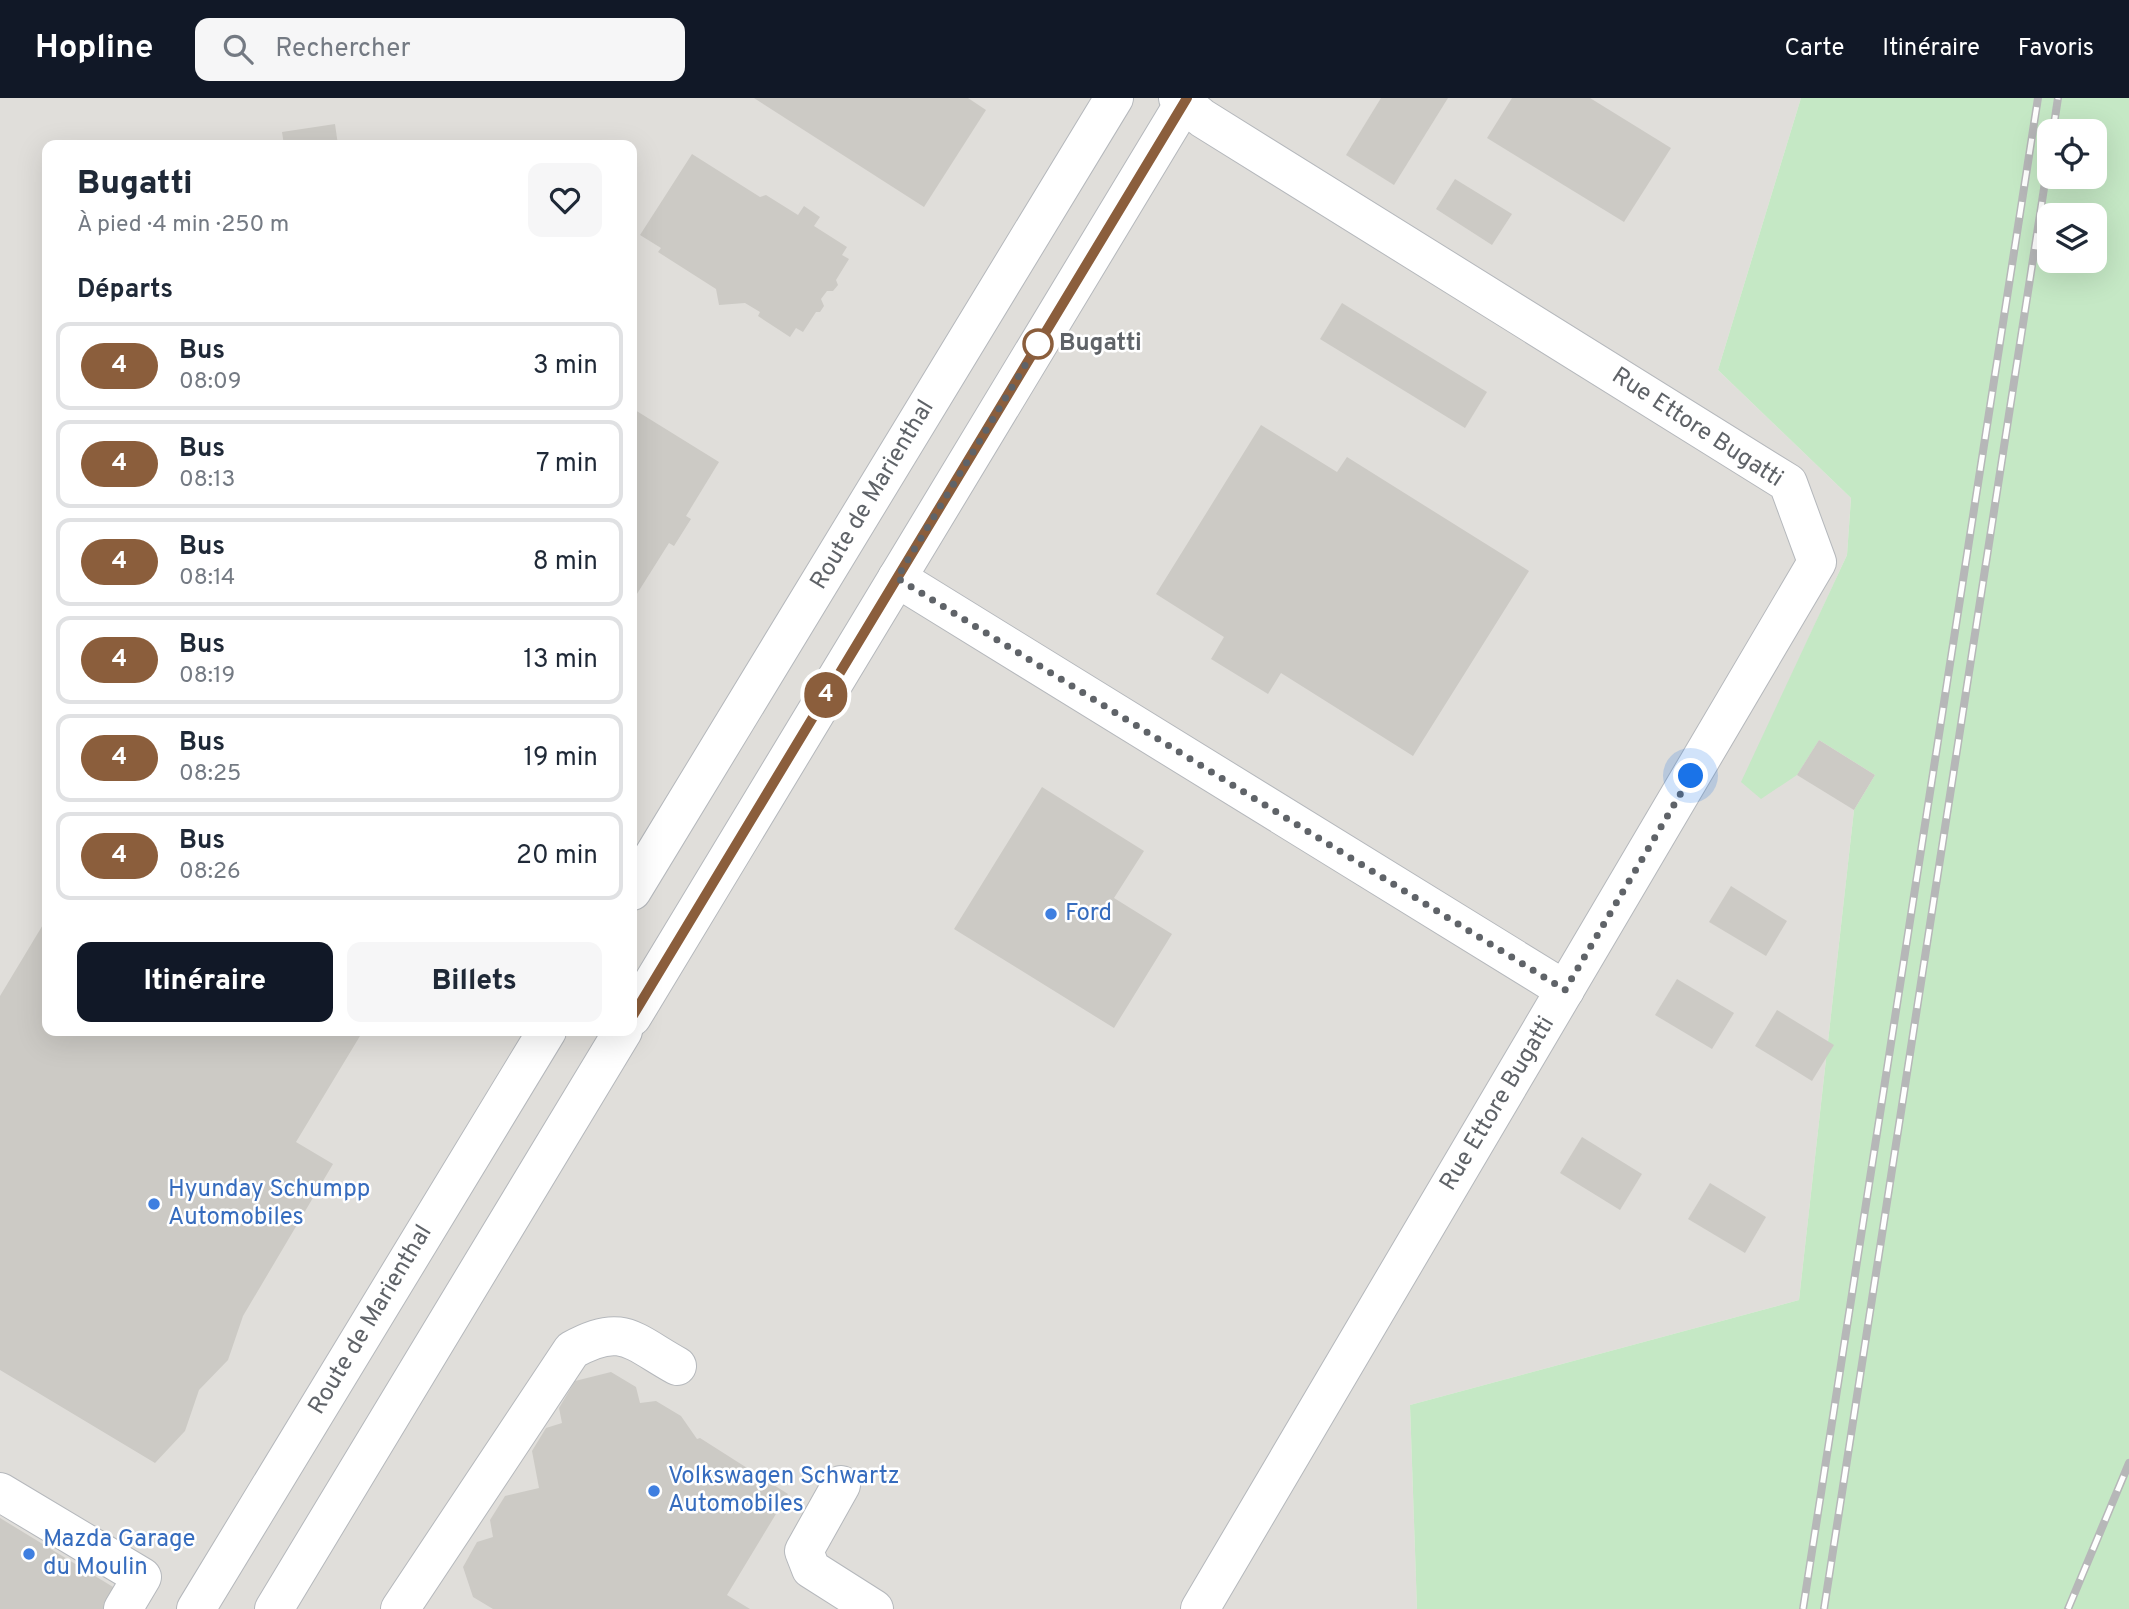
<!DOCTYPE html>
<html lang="fr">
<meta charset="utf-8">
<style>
body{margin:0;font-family:Overpass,sans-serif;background:#f6f6f7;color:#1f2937;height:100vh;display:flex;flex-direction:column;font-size:26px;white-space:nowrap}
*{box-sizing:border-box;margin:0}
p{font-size:23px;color:#747a83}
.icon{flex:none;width:38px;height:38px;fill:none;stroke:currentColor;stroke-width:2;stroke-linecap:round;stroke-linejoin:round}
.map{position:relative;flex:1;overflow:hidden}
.sheet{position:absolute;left:42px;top:42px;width:595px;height:896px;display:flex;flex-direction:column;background:#fff;border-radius:14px;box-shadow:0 7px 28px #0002}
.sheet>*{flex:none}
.badge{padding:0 14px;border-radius:23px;font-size:24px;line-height:46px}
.buttons{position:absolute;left:2037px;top:21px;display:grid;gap:14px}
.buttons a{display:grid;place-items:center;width:70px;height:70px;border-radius:14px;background:#fff;box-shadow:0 7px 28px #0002;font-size:35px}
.you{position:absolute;width:35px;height:35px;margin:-18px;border:5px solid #fff;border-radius:50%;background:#1a73e8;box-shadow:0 0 0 10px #1a73e833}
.map>.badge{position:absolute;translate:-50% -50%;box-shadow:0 0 0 4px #fff}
h2{padding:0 35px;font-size:26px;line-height:63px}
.round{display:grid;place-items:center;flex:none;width:74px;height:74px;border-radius:14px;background:#f6f6f7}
.head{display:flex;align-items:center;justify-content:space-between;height:119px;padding:0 35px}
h1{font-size:33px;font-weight:800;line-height:52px}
.primary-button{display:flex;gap:14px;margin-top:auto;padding:14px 35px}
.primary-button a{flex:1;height:80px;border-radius:14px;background:#111827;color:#fff;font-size:28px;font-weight:800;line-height:80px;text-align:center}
.primary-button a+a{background:#f6f6f7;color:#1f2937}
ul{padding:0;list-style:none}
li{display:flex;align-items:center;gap:21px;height:88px;margin:0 14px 10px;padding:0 21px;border:4px solid #e0e1e3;border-radius:14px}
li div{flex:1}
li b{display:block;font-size:26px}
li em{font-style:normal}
li .badge{min-width:77px;font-weight:700;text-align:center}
header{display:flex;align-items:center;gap:42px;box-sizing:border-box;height:98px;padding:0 35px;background:#111827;color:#fff}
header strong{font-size:33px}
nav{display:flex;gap:38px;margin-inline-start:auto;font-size:24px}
.search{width:490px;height:63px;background:#f6f6f7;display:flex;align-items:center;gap:18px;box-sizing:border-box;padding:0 24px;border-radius:14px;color:#747a83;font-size:26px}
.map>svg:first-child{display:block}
.industrial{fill:#e0deda;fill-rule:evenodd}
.green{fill:#c5e8c5;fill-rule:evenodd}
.building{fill:#cccac5}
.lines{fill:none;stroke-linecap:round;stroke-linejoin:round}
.minor-casing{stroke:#b5b8bc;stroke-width:40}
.minor{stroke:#fff;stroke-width:38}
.rail-casing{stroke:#b6b7b8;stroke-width:8}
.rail{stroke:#fff;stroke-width:5;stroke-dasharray:16;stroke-linecap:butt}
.line-casing{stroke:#fff;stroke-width:16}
.line{stroke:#8b5e3c;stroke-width:10}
.walk{stroke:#5f6368;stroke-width:7;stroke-dasharray:0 12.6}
.stop-dot{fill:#fff;stroke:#8b5e3c;stroke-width:3.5}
.shop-dot{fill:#3f7fe0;stroke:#fff;stroke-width:2.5}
.labels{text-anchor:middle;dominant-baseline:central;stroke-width:5;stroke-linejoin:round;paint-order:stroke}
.stop-label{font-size:24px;font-weight:bold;fill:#5f6368;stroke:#fff;text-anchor:start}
.street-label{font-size:24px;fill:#5f6368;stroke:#fff}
.shop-label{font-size:24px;fill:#366cbe;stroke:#fff;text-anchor:start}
</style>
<header>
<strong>Hopline</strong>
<div class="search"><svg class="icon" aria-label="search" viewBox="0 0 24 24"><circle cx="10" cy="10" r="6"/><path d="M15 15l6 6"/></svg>Rechercher</div>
<nav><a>Carte</a><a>Itinéraire</a><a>Favoris</a></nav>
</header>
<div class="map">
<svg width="2129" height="1511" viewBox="0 0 2129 1511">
<rect width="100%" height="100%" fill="#f1efe8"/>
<path class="industrial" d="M0,0H1801L1718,272L1851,400L1847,457L1742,684L1819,642L1875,677L1854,712L1799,1202L1410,1307L1417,1511H0ZM47,47H632V933H47Z"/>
<path class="green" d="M1801,0H2129V1511H1417L1410,1307L1799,1202L1854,712L1875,677L1819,642L1797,677L1761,701L1741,684L1847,457L1851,400L1718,272ZM2049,33H2095V79H2049ZM2049,117H2095V163H2049Z"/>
<g class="building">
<path d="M754,0H968L986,12L924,109Z"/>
<path d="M1381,0H1448L1394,87L1346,57Z"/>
<path d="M1512,0H1590L1671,50L1624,124L1487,40Z"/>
<path d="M335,26L338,47H284L282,34Z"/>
<path d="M692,56L760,99L766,97L798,117L804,108L820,119L814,128L847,149L842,157L849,161L836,182L838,187L833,193H827L821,201L824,208L820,214H816L803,234L796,230L790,239L758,218L760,214L745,205L719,207L716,191L658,154L661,150L640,137Z"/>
<path d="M1455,81L1512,116L1492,147L1436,111Z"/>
<path d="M1342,205L1487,294L1465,330L1320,241Z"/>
<path d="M635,312L719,364L686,418L691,421L674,448L669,445L635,499L632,497V317Z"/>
<path d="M1261,327L1337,374L1347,359L1529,473L1413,658L1281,575L1268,596L1211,561L1224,539L1156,496Z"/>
<path d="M1819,642L1875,677L1854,712L1797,677Z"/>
<path d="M1042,689L1144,753L1114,800L1172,836L1114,930L954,831Z"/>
<path d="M1731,788L1787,823L1766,858L1709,824Z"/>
<path d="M47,820V933H363L296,1044L333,1066L243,1218L228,1262L199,1292L185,1333L155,1365L0,1272V898Z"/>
<path d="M1677,881L1734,915L1712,951L1655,917Z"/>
<path d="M1777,912L1834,947L1812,983L1755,948Z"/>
<path d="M1582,1039L1642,1076L1620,1112L1560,1075Z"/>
<path d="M1710,1085L1766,1119L1745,1155L1688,1121Z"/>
<path d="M611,1274L636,1289L640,1305L656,1303L681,1318L697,1341L700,1340L788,1396L727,1497L750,1511H493L473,1499L463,1469L477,1444L493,1439L490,1422L505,1398L539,1390L532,1353L546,1330L562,1325L559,1310L575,1283Z"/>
<path d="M0,1420L118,1492L106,1511H0Z"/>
</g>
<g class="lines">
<g class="minor-casing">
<g id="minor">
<path d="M1178,0L1202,20L1788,385L1817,464L1200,1511"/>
<path d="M897,480L1565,892"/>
<path d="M632,793L1114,0"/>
<path d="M632,919L1187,0"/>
<path d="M841,1387L804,1453L811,1471L874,1511"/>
<path d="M0,1394L142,1479L123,1511"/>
<path d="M196,1511L547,933"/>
<path d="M274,1511L623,933"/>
<path d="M400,1511L572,1252C622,1224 632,1243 677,1268"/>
</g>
</g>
<use href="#minor" class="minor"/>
<g class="rail-casing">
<g id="rail">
<path d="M2053,33L2058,0"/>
<path d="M1803,1511L2038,0"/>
<path d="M1824,1511L2049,58"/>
<path d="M2068,1511L2129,1365"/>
</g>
</g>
<use href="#rail" class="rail"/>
</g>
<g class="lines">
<g class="line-casing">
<path id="line" d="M632,919L1187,0"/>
</g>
<use href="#line" class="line"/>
<path class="walk" d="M1038,246L897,480L1565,892L1691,678"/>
</g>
<circle class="stop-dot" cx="1038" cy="246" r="14"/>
<g class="shop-dot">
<circle cx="1051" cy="816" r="7"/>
<circle cx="154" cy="1106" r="7"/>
<circle cx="654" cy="1393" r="7"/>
<circle cx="29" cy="1456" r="7"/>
</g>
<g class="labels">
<g class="stop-label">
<text x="1059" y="246">Bugatti</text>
</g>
<g class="street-label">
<text transform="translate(1697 330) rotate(33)">Rue Ettore Bugatti</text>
<text transform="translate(873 397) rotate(-59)">Route de Marienthal</text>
<text transform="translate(1498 1006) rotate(-59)">Rue Ettore Bugatti</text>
<text transform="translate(371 1222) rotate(-59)">Route de Marienthal</text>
</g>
<g class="shop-label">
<text x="1065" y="816">Ford</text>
<text x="168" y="1092">Hyunday Schumpp<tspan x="168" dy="28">Automobiles</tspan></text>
<text x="668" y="1379">Volkswagen Schwartz<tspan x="668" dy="28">Automobiles</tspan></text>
<text x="43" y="1442">Mazda Garage<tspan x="43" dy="28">du Moulin</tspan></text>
</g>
</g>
</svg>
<div class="buttons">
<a><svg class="icon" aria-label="locate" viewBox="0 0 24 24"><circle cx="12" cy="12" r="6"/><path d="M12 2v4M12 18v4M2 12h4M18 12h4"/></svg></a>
<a><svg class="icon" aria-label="layers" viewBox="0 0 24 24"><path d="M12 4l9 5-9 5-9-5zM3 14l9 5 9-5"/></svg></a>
</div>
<div class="you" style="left:1691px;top:678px"></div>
<b class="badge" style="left:826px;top:597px;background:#8b5e3c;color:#fff">4</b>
<section class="sheet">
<div class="head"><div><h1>Bugatti</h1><p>À pied · 4 min · 250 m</p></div><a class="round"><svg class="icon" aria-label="heart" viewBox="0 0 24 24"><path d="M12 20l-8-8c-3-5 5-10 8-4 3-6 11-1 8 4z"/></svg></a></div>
<h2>Départs</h2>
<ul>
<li><span class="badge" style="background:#8b5e3c;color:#fff">4</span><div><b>Bus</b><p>08:09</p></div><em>3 min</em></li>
<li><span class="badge" style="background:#8b5e3c;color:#fff">4</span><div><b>Bus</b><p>08:13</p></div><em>7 min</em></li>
<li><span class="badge" style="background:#8b5e3c;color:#fff">4</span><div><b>Bus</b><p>08:14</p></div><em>8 min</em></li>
<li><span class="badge" style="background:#8b5e3c;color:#fff">4</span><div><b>Bus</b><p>08:19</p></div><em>13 min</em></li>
<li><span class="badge" style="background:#8b5e3c;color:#fff">4</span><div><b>Bus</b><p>08:25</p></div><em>19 min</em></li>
<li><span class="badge" style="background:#8b5e3c;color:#fff">4</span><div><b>Bus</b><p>08:26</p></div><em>20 min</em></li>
</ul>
<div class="primary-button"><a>Itinéraire</a><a>Billets</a></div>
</section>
</div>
